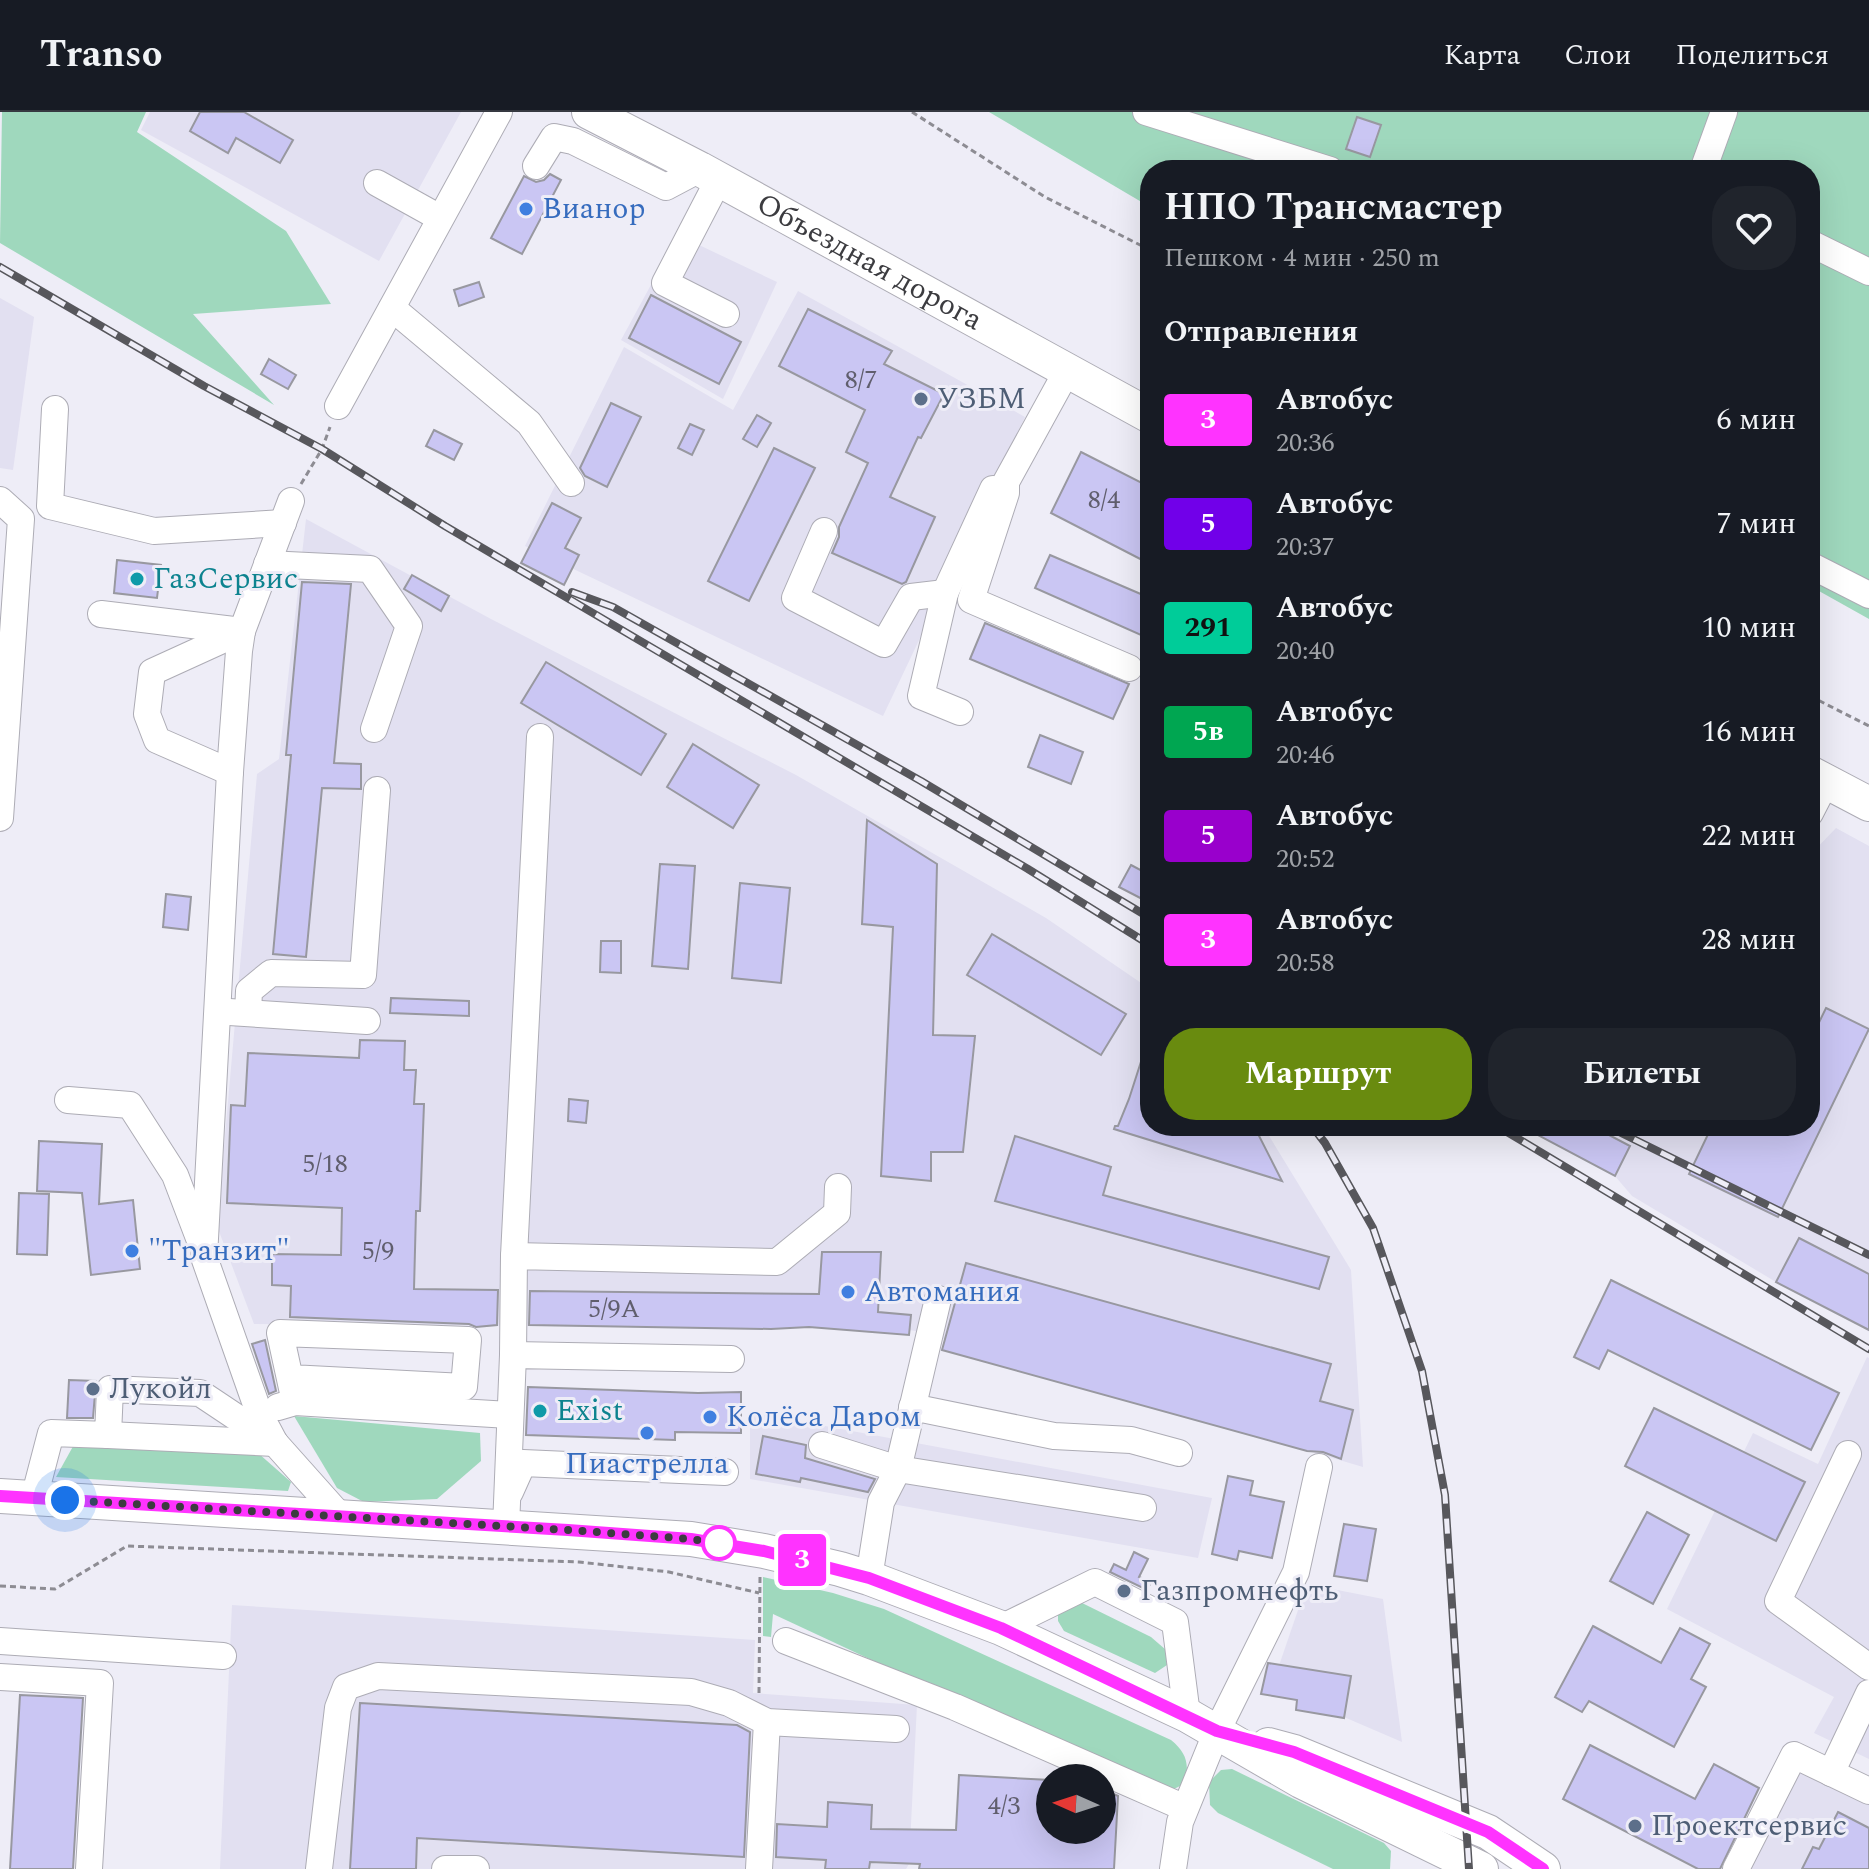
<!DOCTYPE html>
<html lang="ru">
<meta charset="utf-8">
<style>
body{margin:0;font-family:Spectral,serif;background:#20242c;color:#f1f3f6;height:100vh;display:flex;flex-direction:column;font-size:30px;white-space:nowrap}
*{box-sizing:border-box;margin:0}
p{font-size:26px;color:#9ea1a6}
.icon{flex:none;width:44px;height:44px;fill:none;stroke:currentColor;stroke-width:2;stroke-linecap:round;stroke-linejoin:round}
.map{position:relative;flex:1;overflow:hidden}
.details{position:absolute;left:1140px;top:48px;width:680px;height:976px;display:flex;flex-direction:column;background:#171b24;border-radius:32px;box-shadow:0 8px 32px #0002}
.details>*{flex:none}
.badge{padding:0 16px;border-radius:6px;font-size:28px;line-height:52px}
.needle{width:52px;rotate:273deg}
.tools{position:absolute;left:1036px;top:1652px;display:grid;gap:16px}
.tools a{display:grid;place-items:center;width:80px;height:80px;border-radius:50%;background:#171b24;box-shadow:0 8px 32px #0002;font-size:40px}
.you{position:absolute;width:40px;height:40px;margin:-20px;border:6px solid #fff;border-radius:50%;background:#1a73e8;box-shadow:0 0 0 12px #1a73e833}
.map>.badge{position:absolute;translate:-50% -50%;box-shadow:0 0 0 4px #fff}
h2{padding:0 24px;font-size:30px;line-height:72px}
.round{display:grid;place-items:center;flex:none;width:84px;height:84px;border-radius:32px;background:#20242c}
.overview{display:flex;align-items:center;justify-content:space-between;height:136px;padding:0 24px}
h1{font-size:38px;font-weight:700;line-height:60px}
.action{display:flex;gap:16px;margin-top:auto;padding:16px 24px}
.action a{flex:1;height:92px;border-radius:32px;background:#698b0f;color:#fff;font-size:32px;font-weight:700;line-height:92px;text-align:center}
.action a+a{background:#20242c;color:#f1f3f6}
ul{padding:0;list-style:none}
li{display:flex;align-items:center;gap:24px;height:104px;padding:0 24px}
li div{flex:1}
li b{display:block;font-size:30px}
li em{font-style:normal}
li .badge{min-width:88px;font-weight:700;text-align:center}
header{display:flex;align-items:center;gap:48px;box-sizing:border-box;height:112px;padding:0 40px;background:#171b24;border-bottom:2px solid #363941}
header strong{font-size:38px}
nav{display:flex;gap:44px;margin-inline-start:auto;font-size:28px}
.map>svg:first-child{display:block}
.built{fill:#e2e0f1}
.green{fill:#9fd8bd}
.building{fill:#cac6f3;stroke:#9898a0;stroke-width:2}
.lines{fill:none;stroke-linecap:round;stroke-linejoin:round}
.minor-casing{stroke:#adacb5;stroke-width:28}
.major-casing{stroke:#adacb5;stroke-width:36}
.path{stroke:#8d8c93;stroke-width:3;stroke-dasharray:6 4;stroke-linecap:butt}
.minor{stroke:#fff;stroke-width:26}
.major{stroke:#fff;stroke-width:34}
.rail-casing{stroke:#57575c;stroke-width:8}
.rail{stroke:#eeedf7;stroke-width:5;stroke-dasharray:15;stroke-linecap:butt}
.line-casing{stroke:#fff;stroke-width:18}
.line{stroke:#f3f;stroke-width:12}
.walk{stroke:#3c3c40;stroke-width:8;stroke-dasharray:0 14.4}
.shop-dot{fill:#3f7fe0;stroke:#eeedf7;stroke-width:3}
.service-dot{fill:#5c6f8a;stroke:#eeedf7;stroke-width:3}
.culture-dot{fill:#0f9aa8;stroke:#eeedf7;stroke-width:3}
.stop-dot{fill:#fff;stroke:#f3f;stroke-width:4}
.labels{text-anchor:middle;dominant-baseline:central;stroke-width:6;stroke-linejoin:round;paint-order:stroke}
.number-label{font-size:26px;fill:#605e6d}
.shop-label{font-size:30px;fill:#366cbe;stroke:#eeedf7;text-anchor:start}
.street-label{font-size:30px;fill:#3c3c40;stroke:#eeedf7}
.service-label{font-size:30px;fill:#4e5e75;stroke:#eeedf7;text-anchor:start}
.culture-label{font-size:30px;fill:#0d838f;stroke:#eeedf7;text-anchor:start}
</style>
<header>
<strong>Transo</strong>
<nav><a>Карта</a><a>Слои</a><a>Поделиться</a></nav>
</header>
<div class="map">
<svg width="1869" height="1757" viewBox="0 0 1869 1757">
<rect width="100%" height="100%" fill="#eeedf7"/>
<g class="built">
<path d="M150,0H461L379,149L141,18Z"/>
<path d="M678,123L777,170L723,287L621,228Z"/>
<path d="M798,179L1025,305L883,604L525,434L624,235L733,298Z"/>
<path d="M0,186L34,205L13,358L0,356Z"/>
<path d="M306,407L491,507L796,663L1046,806L1150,877V1014H1263L1351,1158L1363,1355L1072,1269L922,1220L851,1209L685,1215L254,1212L217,1114L257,662L279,647Z"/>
<path d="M1836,716L1869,734V1218L1776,1170L1632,1084L1615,1064L1521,1014H1810V743Z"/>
<path d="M1867,1245L1869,1246V1647L1814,1621L1834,1585L1667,1497L1753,1321L1818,1352Z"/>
<path d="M750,1300L1212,1386L1198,1446L750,1367Z"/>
<path d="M1307,1472L1383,1487L1402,1630L1272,1574Z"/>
<path d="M232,1493L755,1528L753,1581L917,1593L909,1752L906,1757H220Z"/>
<path d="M1799,1658L1869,1693V1757H1750Z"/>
</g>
<g class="green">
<path d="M2,0H146L137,20L286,119L331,192L193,202L274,293L0,131Z"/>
<path d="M989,0H1869V507L1810,474V58H1150V95Z"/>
<path d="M294,1304L480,1321L481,1349L437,1387L364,1390L337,1376Z"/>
<path d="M76,1329L258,1341L291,1370L288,1379L56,1365Z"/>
<path d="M763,1465L833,1481L884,1497L1171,1628C1187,1641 1190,1653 1184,1672L1168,1680L1157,1681L773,1502L771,1525L763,1524Z"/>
<path d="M1078,1489L1151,1525L1166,1538L1167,1553L1155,1561L1064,1519L1058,1509V1498Z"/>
<path d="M1232,1657L1384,1731L1391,1739L1390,1757H1333L1218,1701L1210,1693L1209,1670L1221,1658Z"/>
</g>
<g class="building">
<path d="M200,0H244L293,28L280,51L236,26L228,41L190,19Z"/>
<path d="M1357,5L1381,13L1370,45L1346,37Z"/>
<path d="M550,62L561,68L522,142L491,126L524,64L536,70L544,68Z"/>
<path d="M479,170L484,185L459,194L454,178Z"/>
<path d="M651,183L741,230L719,272L629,226Z"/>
<path d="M808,197L892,239L884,252L944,282L921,326L918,325L890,385L935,405L906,470L902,472L832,441L839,425V415L868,351L846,340L865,298L779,254Z"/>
<path d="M269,247L296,263L288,277L261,262Z"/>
<path d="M611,291L641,305L607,375L585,364L580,356Z"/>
<path d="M757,303L771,311L757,335L743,327Z"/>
<path d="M690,312L704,318L692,343L678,336Z"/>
<path d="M434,318L462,332L454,348L426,334Z"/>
<path d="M774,336L815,356L749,489L708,469Z"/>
<path d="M1081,340L1150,375V452L1051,401Z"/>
<path d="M552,391L581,406L565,436L579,443L564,473L521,451Z"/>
<path d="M1050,443L1150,486V527L1035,476Z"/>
<path d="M117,448L161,453L157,486L114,481Z"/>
<path d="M412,463L449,484L441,499L404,477Z"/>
<path d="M302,470L351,472L334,651L361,652V677L322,676L306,845L273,842L291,643H286Z"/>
<path d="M985,511L1129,572L1113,607L970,547Z"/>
<path d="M546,550L666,622L641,663L521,591Z"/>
<path d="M1040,623L1083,640L1071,672L1028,655Z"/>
<path d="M693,632L759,673L733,716L667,675Z"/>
<path d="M867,708L937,752L933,923L975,924L963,1040H931V1069L881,1064L893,815L862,812Z"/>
<path d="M660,752L695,754L688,857L652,854Z"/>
<path d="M1131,753L1150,763V791L1119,775Z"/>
<path d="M740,771L790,776L781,871L732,866Z"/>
<path d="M166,782L191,785L188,818L163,815Z"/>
<path d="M992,822L1126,902L1101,943L967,863Z"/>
<path d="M601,829H621V861L600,860Z"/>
<path d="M391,886L469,889V904L390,901Z"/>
<path d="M1826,896L1869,917L1778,1105L1689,1062L1712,1014H1810V929Z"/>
<path d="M360,928L405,929L404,958H416L414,992H424L420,1099H416L414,1177L498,1178L497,1213L476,1215L469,1212L290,1205L291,1174L272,1173V1142L341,1143L342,1096L227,1091L231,993L245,994L248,941L359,946Z"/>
<path d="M1147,931H1150V1014H1254L1282,1069L1114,1017L1115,1014H1118L1129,987Z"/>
<path d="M569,987L588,989L586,1011L568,1009Z"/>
<path d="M1521,1014H1592L1630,1034L1615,1064Z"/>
<path d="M1015,1024L1111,1055L1103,1083L1329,1145L1319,1177L995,1089Z"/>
<path d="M39,1029L102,1032L99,1092L133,1088L140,1157L91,1163L82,1081L37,1079Z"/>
<path d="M19,1081L49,1082L47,1143L17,1142Z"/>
<path d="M1799,1126L1869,1162V1218L1776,1170Z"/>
<path d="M822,1140H881L878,1200L911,1203L909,1223L809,1215L771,1217L529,1213L530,1179L819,1182Z"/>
<path d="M966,1151L1331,1252L1320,1289L1353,1298L1341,1347L1323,1340L1307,1339L942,1238Z"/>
<path d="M1611,1168L1839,1281L1811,1338L1608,1238L1599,1257L1574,1245Z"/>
<path d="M265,1228L276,1279L269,1282L252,1232Z"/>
<path d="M69,1268L96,1269L93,1306H67Z"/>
<path d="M528,1275L698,1281L741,1280V1321L675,1320V1328L526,1323Z"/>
<path d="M1654,1296L1805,1370L1776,1429L1625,1354Z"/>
<path d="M763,1324L806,1333L805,1346L875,1367L868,1380L801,1366L800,1370L756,1362Z"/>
<path d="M1228,1364L1253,1369L1250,1383L1284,1390L1272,1446L1239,1439L1237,1448L1212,1442Z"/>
<path d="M1647,1400L1689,1423L1653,1492L1610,1469Z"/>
<path d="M1344,1412L1376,1417L1367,1469L1334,1464Z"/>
<path d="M1134,1440L1148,1447L1139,1465L1151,1470L1147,1478L1110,1460L1114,1452L1126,1458Z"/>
<path d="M1593,1514L1661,1551L1680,1516L1710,1532L1691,1567L1706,1575L1674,1635L1589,1589L1582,1600L1555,1585Z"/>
<path d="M1268,1551L1351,1564L1344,1606L1296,1598L1297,1588L1261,1582Z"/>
<path d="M20,1583L83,1586L73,1757H10Z"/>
<path d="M360,1591L737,1613L750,1620L744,1745L417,1726L416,1757H350Z"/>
<path d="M1590,1633L1695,1687L1714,1652L1759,1676L1720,1757H1698L1563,1687Z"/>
<path d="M959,1663L1050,1668V1718H1102V1677L1118,1684L1114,1757H919L920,1752L870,1750L869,1757H825L826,1748L776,1745L777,1712L827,1715L828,1690L872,1693L871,1717L956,1718Z"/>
<path d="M1838,1700L1869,1716V1757H1802L1813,1735L1819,1737Z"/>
</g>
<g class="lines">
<g class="minor-casing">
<g id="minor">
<path d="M1146,0L1330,58"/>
<path d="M536,54L554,25L573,29L666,75L700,57"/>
<path d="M1703,58L1724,0"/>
<path d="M719,67L665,171L726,202"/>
<path d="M377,71L440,106"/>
<path d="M1810,131L1869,160"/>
<path d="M392,196L529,311L571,371"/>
<path d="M1067,259L1006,370V381L971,488L1129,556"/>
<path d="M338,294L499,0"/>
<path d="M55,297L50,394L154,419L283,411"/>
<path d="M0,388L21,407L0,706"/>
<path d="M824,419L795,486L884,532L911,485L945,481"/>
<path d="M267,452L370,457L409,514L374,617"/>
<path d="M1810,453L1869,483"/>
<path d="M101,502L242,519"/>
<path d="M960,600L921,584L945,481L993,377"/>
<path d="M230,660L157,628L147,602L152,560L242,519"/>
<path d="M1810,701L1826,670"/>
<path d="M229,900L367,909"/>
<path d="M248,901L249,879L271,861L363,863L377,678"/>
<path d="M68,988L130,993L175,1063L199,1126"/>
<path d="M514,1144L540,625"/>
<path d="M513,1243L514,1144L777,1150L837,1101L838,1075"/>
<path d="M290,1266L464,1275L468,1228L280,1221L295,1290"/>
<path d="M278,1295L295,1290L509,1303"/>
<path d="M912,1295L1054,1324L1131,1328L1179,1341"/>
<path d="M108,1323L275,1331"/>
<path d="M275,1331L259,1301L204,1145L230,660L239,539L242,519L291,389"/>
<path d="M822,1333L898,1357L1143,1396"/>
<path d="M1848,1342L1778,1489L1869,1555"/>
<path d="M510,1380L523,1351L725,1360"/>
<path d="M34,1386L51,1321L108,1323L110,1277L200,1281L275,1331L341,1405"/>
<path d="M506,1415L513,1243L731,1247"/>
<path d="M869,1466L881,1390L898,1357L938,1187"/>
<path d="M1001,1516L1095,1470L1175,1510L1187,1603"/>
<path d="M0,1529L223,1544"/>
<path d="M786,1529L955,1595L1185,1696"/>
<path d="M0,1565L100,1571L89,1757"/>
<path d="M1831,1661L1869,1581"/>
<path d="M319,1757L338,1596L346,1575L378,1564L691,1580L729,1591L767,1610L896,1617"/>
<path d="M445,1757H476"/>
<path d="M759,1757L767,1610"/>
<path d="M1173,1757L1180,1710L1217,1619L1296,1460L1319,1355"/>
<path d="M1736,1757L1794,1643L1869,1679"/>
</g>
</g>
<g class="major-casing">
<g id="major">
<path id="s1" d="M589,0L700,57L1150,304"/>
<path d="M1810,661L1869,692"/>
<path d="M0,1384L691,1427L764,1439L840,1457L869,1466L1001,1516L1187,1603L1301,1669L1481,1757"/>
<path d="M1268,1633L1294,1640L1488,1720L1543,1757"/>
</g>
</g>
<g class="path">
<path d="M912,0L1045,85L1150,138"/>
<path d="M301,372L322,337L330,315"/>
<path d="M1810,584L1869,614"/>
<path d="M0,1474L55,1477L127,1434L579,1450L669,1460L759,1481"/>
<path d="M759,1581L760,1465"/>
</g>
<use href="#minor" class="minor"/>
<use href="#major" class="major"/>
<g class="rail-casing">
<g id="rail">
<path d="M0,155L204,274L322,337L445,414L1028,757L1150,833"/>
<path d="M572,480L613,495L921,669L1150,806"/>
<path d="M1312,1014L1325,1031L1373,1116L1422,1259L1445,1383L1469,1757"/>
<path d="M1497,1014L1869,1237"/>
<path d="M1607,1014L1869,1143"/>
</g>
</g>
<use href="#rail" class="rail"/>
</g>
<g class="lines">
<g class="line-casing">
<path id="line" d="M0,1384L568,1418L691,1427L764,1439L869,1466L1001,1516L1217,1619L1294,1640L1488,1720L1543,1757"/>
</g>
<use href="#line" class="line"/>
<path class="walk" d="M65,1388L568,1418L691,1427L722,1432L719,1431"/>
</g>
<g class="shop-dot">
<circle cx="526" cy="97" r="8"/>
<circle cx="132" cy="1139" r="8"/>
<circle cx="848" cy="1180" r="8"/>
<circle cx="710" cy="1305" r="8"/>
<circle cx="647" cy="1321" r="8"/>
</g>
<g class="service-dot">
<circle cx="921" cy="287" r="8"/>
<circle cx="93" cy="1277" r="8"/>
<circle cx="1124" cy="1479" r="8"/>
<circle cx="1635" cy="1714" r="8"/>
</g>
<g class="culture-dot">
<circle cx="137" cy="467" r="8"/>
<circle cx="540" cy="1299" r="8"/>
</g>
<circle class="stop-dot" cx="719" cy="1431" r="16"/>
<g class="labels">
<g class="number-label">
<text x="861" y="268">8/7</text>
<text x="1104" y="388">8/4</text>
<text x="325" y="1052">5/18</text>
<text x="378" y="1139">5/9</text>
<text x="614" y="1197">5/9А</text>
<text x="1004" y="1694">4/3</text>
</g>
<g class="shop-label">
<text x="542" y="97">Вианор</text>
<text x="148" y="1139">"Транзит"</text>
<text x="864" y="1180">Автомания</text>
<text x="726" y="1305">Колёса Даром</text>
<text x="647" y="1352" text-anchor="middle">Пиастрелла</text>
</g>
<g class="street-label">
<text stroke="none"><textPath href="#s1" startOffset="318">Объездная дорога</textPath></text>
</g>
<g class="service-label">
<text x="937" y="287">УЗБМ</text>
<text x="109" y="1277">Лукойл</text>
<text x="1140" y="1479">Газпромнефть</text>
<text x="1651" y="1714">Проектсервис</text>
</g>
<g class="culture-label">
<text x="153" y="467">ГазСервис</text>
<text x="556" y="1299">Exist</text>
</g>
</g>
</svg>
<div class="tools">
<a><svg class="needle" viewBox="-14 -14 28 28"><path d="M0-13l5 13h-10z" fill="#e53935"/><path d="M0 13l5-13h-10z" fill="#9ea1a6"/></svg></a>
</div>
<div class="you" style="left:65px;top:1388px"></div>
<b class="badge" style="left:802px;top:1448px;background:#f3f;color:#fff">3</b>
<section class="details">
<div class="overview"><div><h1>НПО Трансмастер</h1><p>Пешком · 4 мин · 250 m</p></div><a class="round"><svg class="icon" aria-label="heart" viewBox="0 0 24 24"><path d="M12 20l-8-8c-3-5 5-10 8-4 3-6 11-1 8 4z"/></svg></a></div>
<h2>Отправления</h2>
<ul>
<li><span class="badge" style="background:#f3f;color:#fff">3</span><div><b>Автобус</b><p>20:36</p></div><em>6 мин</em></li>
<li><span class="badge" style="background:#7100e9;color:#fff">5</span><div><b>Автобус</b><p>20:37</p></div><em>7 мин</em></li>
<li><span class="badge" style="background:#0c9;color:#111">291</span><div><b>Автобус</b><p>20:40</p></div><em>10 мин</em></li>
<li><span class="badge" style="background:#00a651;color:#fff">5в</span><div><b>Автобус</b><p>20:46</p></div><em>16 мин</em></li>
<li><span class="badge" style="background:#90c;color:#fff">5</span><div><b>Автобус</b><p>20:52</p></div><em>22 мин</em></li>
<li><span class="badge" style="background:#f3f;color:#fff">3</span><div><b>Автобус</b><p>20:58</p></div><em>28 мин</em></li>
</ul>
<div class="action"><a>Маршрут</a><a>Билеты</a></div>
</section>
</div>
